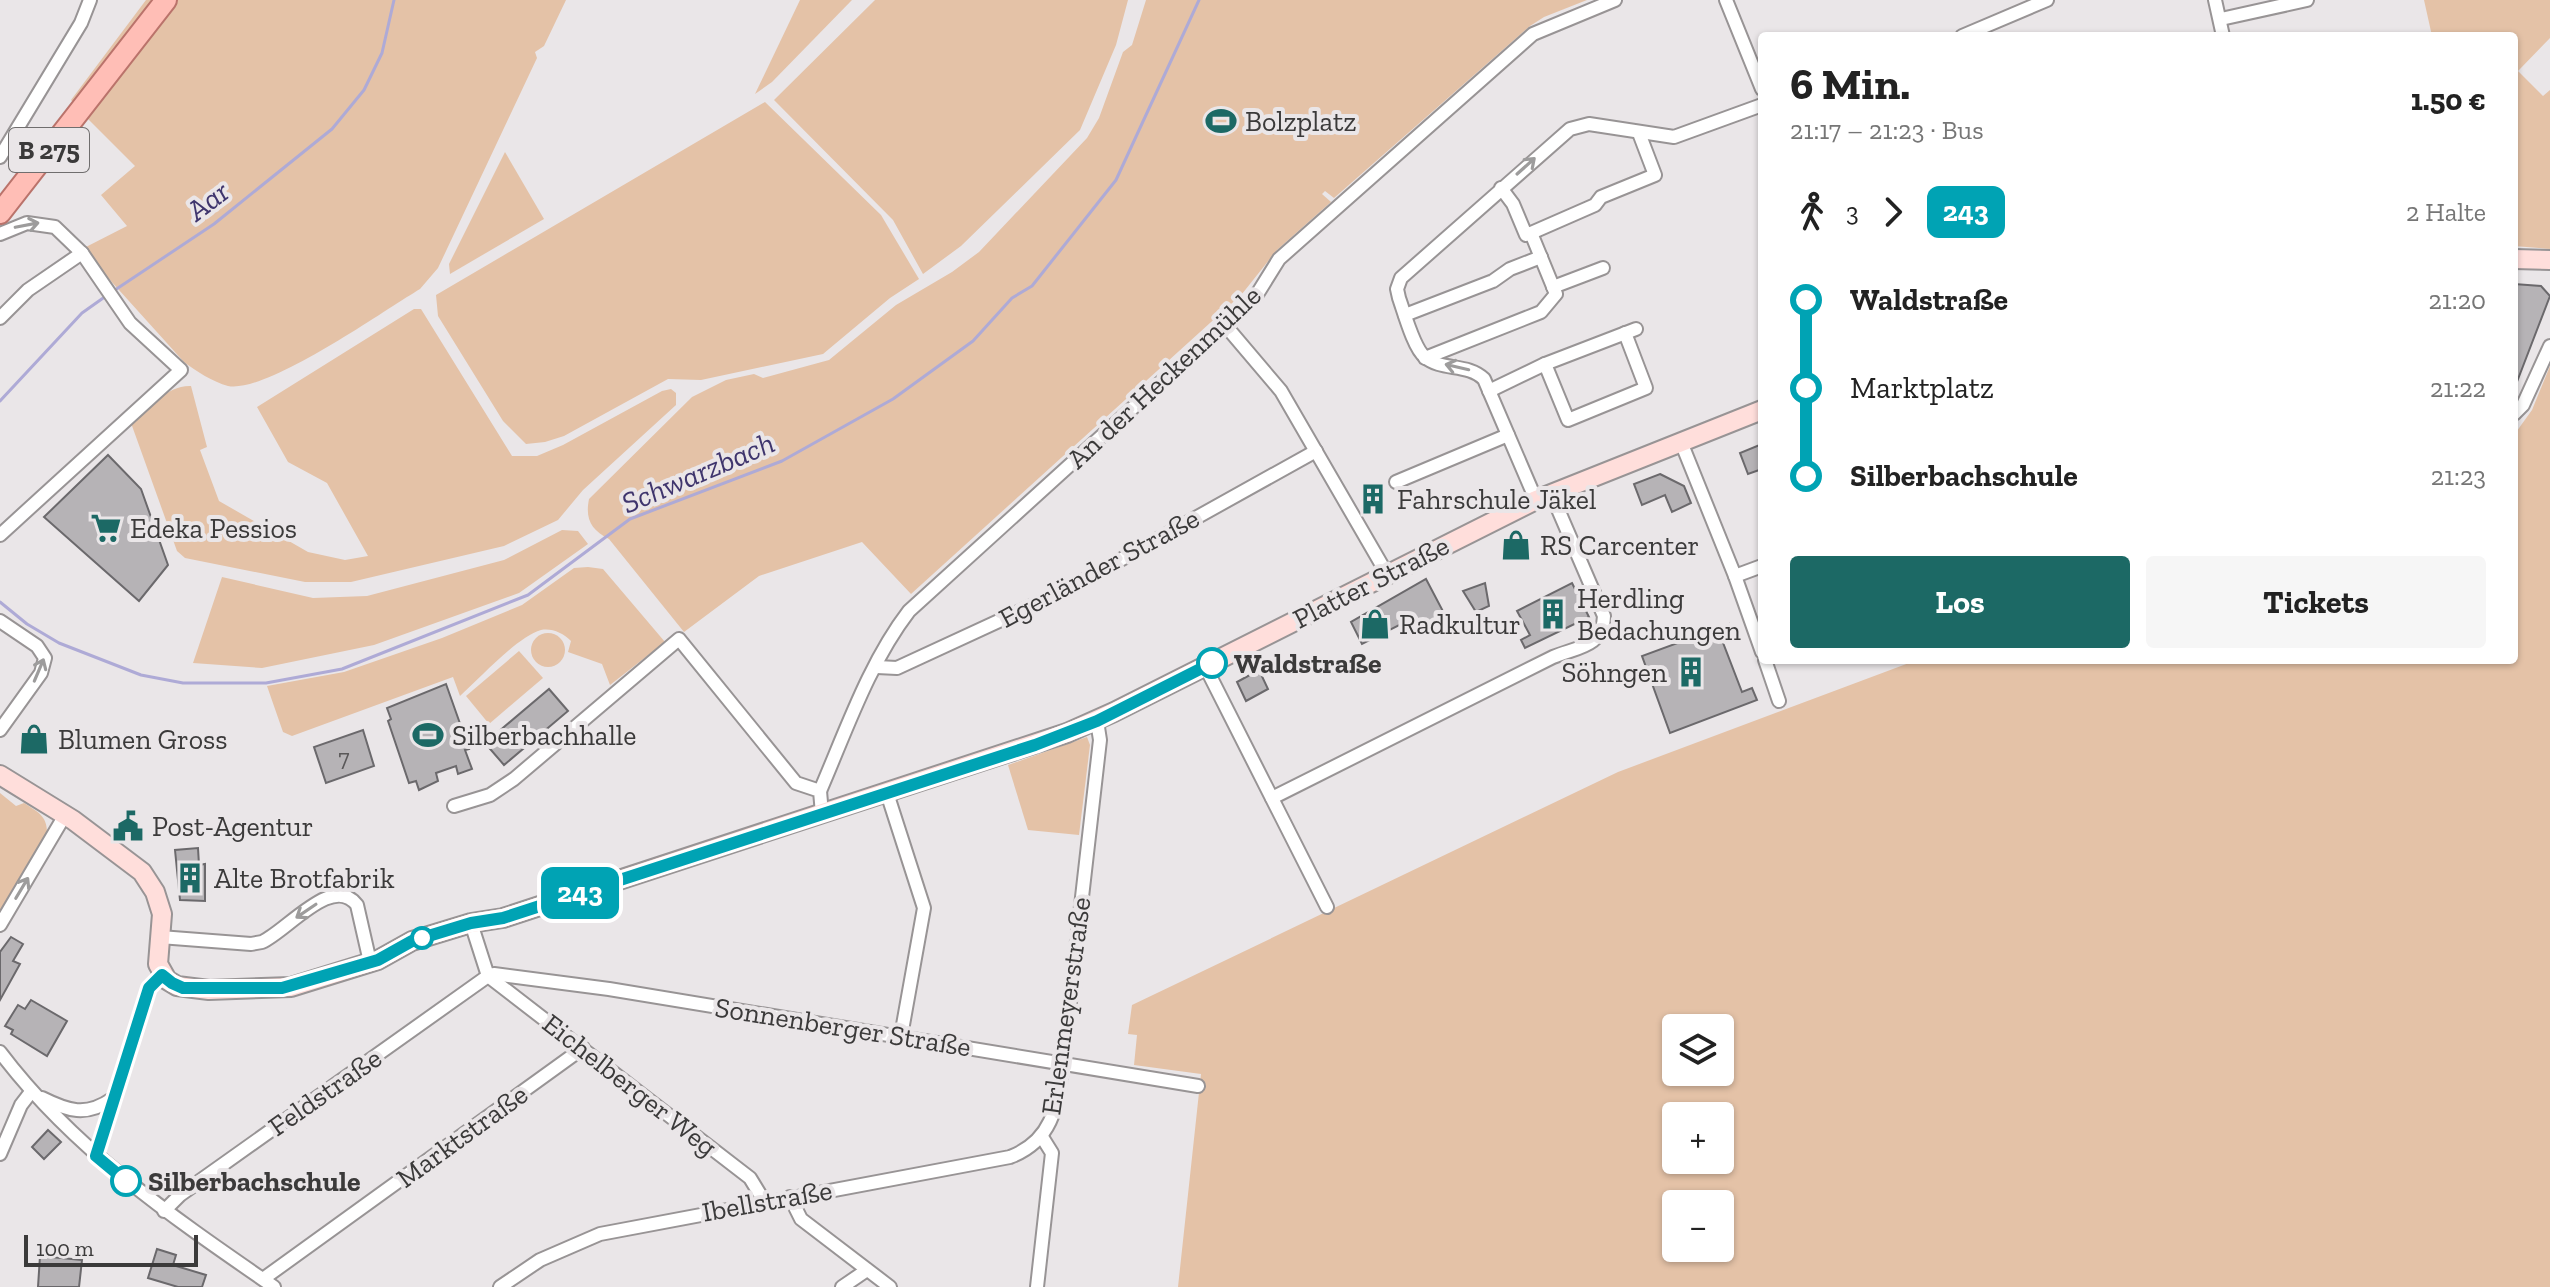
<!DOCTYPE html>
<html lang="de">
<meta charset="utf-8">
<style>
body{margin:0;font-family:"Zilla Slab",serif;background:#f6f6f6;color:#222;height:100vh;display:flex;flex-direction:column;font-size:30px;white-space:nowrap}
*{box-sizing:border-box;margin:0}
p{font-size:26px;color:#767676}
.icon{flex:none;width:44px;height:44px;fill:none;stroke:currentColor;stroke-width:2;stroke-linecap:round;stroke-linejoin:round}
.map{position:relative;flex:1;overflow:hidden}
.panel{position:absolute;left:1758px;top:32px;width:760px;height:632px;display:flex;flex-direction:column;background:#fff;border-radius:8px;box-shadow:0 2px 6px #0004}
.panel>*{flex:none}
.badge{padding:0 16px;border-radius:12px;font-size:28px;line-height:52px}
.controls{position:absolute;left:1662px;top:1014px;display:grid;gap:16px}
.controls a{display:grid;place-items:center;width:72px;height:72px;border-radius:8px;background:#fff;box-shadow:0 2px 6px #0004;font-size:40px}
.scale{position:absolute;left:24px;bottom:20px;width:174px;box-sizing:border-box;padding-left:8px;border:4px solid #3b3a3a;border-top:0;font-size:22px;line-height:28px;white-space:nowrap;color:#3b3a3a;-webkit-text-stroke:6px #eae6e8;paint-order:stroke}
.map>.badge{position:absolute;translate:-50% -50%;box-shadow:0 0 0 4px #fff}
.legs{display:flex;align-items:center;gap:12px;height:88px;padding:0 32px;font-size:26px}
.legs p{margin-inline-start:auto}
.summary{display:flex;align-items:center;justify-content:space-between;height:136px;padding:0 32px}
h1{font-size:44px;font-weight:700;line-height:60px}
.cta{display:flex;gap:16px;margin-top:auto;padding:16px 32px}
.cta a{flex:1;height:92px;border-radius:8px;background:#1c6965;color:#fff;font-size:32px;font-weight:700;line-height:92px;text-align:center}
.cta a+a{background:#f6f6f6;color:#222}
ul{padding:0 32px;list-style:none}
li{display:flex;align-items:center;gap:28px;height:88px;font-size:30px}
li i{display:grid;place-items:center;width:12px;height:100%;margin:0 10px;background:currentColor}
li i::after{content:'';width:20px;height:20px;margin:-10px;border:6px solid;border-radius:50%;background:#fff}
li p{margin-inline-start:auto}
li:first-child i{background:linear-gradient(#0000 50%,currentColor 0)}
li:last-child i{background:linear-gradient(currentColor 50%,#0000 0)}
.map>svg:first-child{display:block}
.green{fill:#e4c2a7;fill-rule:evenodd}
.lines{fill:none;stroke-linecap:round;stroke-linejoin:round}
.stream{stroke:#aeaad6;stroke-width:3}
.building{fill:#b6b3b6;stroke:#6b696c;stroke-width:2}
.minor-casing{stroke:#989495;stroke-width:16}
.secondary-casing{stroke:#989495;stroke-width:22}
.primary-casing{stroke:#ba736b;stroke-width:24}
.minor{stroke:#fff;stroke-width:12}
.secondary{stroke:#ffdedb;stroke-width:18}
.primary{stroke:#ffbeb6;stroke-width:20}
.oneway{stroke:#9d9c9c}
.line-1-casing{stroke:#fff;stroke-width:18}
.line-1{stroke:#00a3b4;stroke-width:12}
.stop-1-dot{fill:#fff;stroke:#00a3b4;stroke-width:4}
.labels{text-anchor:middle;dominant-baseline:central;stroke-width:8;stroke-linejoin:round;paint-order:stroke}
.number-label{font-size:24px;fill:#5a5859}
.shield{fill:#eae6e8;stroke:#706e6e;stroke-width:2}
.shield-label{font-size:26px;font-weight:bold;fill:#3b3a3a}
.poi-label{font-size:28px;fill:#3b3a3a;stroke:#eae6e8;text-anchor:start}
.street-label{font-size:28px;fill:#3b3a3a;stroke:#eae6e8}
.stop-label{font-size:28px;font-weight:bold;fill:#3b3a3a;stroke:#eae6e8;text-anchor:start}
.water-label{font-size:30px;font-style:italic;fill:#3f356d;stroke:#eae6e8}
</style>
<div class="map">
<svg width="2550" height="1287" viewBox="0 0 2550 1287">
<rect width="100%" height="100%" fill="#eae6e8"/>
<g class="green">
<path d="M146,0H156L76,105L71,100Z"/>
<path d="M176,0H566L544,46L535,52L537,58L438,268L420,289C383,311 266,394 228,386C213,382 196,371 184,362L82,249L127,226L101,195L135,166L84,115Z"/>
<path d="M800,0H852L772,82L755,94Z"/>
<path d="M875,0H1128L1116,45L1080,130L961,246L923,274L893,220L774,100Z"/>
<path d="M1146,0H1587L1544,17L1530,26L1334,198L1325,191L1322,194L1331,202L1277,250L1242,294L911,594L862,542L759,576L684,632L609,539C591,530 585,519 589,499L692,397L726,380L754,374L763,378L829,360L896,305L952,272L979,252L1087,138L1099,118L1123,52L1132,45Z"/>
<path d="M2424,0H2550V38L2518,71L2543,96L2550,90V249L2514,246V36H2432Z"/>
<path d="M765,102L881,215L919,279L890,298L823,354L701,380L668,379L564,436L545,442L526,444L503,421L438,316L436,295Z"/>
<path d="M505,152L544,219L450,274L449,264Z"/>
<path d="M414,309H421L512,456H537L563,445L662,391L671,389L676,393V405L583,490L558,520L504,546L351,582H305L185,558L177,551L131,423C149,408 167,385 191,386L207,447L200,450L219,501L308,552L345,560L368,556L327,483L288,462L257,407Z"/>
<path d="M2550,366V1287H1178L1201,1074L1134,1065L1137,1035L1128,1034L1132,1005L1618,772L1917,660H2514V435L2532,410ZM1676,1028H1720V1072H1676ZM1676,1116H1720V1160H1676ZM1676,1204H1720V1248H1676Z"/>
<path d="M562,530L578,531L588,544L519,593L374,645L262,668L193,663L222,577L313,598L367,596L504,560Z"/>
<path d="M588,567L603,569L665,642L610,685L602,664L568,652L571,641C563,633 552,628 541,630C517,637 480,678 460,696L453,677L292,736L283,732L267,686L344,672L442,638L522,605L574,568Z"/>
<circle cx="548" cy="650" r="17"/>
<path d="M519,651L543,678L489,724L466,696Z"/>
<path d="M1087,737L1090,745L1079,835L1028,830L1008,765Z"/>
<path d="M0,793L16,806L24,803C40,813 48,817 47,836L0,915Z"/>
</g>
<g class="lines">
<g class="stream">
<path d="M112,292L214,224L332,129L364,90L382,53L394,0"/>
<path d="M0,401L82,313L106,296"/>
<path d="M0,602L27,624L59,643L141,675L183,683H266L342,669L528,595L630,519L782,461L893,399L973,341L1012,298L1032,286L1116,180L1199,0"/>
</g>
</g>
<g class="building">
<path d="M2514,284L2541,286L2550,296L2515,387Z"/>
<path d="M1762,444V469L1748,474L1740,453Z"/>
<path d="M108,455L141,489L168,565L139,601L44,517Z"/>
<path d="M1660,474L1684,486L1691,503L1672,512L1665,495L1642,505L1634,484Z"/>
<path d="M1426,579L1446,617L1416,633L1409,620L1362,644L1351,622Z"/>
<path d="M1485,583L1489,606L1476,612L1463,591Z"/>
<path d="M1572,583L1589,617L1525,648L1521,640L1530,635L1517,611Z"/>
<path d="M1729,624L1733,636L1722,640L1742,692L1752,688L1757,700L1670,733L1642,656Z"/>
<path d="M1259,670L1268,689L1246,701L1237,682Z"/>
<path d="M446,684L469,749L465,750L472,769L458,774L456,766L436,773L438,781L419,790L416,781L409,783L388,721L391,719L387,708Z"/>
<path d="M549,689L568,711L504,765L485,743Z"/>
<path d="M363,730L374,766L326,783L314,747Z"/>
<path d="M198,848L199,865L205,864V901L180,900L175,850Z"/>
<path d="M11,937L23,944L13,961L20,964L0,1000V952Z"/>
<path d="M31,1000L67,1021L47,1056L11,1034L13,1030L5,1026L18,1005L25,1009Z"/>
<path d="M48,1130L61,1142L44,1159L32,1147Z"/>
<path d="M157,1249L176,1255L173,1265L206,1275L202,1287H178L148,1278Z"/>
<path d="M40,1256L82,1260L79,1287H38Z"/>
</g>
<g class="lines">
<g class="minor-casing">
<g id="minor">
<path d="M1726,0L1762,89"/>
<path d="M2215,0L2223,36"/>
<path d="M2221,19L2307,0"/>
<path d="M1962,36L2047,0"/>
<path d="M0,157L81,23L90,0"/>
<path d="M1531,233L1595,205L1601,197L1655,175L1639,133"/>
<path d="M0,234L27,223L55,227L82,253L130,323L181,370L0,535"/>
<path d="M1553,287L1603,268"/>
<path d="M1405,315L1493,281L1510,269L1541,257"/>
<path d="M0,318L28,290L82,253"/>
<path d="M1225,325L1281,391L1387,574"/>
<path d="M1425,358L1541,312L1556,294L1531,233L1526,235L1513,204L1501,188"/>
<path d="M1545,364L1568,420L1646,388L1625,333"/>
<path d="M1489,391L1545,364L1636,329"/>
<path d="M2514,414L2523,405L2550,346"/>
<path d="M1681,442L1735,576L1762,566"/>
<path d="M1396,482L1508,435"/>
<path d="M1536,500L1484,379C1468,363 1441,371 1425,357C1414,349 1404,312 1399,298L1397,289L1401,278L1570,129L1589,124L1674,137L1762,105"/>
<path d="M1735,576L1762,652"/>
<path d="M0,621L37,646L45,658L41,673L0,730"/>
<path d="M1765,660L1779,701"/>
<path d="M1205,666L1327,907"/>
<path d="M877,667L897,668L1068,589L1316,451"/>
<path d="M820,791C846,731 869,663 909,611L1256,296L1279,259L1533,34L1615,0"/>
<path d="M887,793L924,908L901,1036"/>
<path d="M1272,798L1553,657C1577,647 1603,647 1604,616L1551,493"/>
<path d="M454,806L490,795L514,779L679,639L796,783L820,791L822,814"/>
<path d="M471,923L488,976"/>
<path d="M0,925L65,815"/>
<path d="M160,937L251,944L262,942C287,931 333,873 357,905L370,962"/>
<path d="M488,976L750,1178L764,1201"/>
<path d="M0,1052C74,1150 174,1218 274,1287"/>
<path d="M42,1098C68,1111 86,1117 112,1099"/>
<path d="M0,1154L21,1105L31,1092"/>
<path d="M96,1156L149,988L162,975"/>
<path d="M790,1197L801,1219L890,1287"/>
<path d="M164,1211L180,1195L488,976L494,974L609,989L1198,1086"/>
<path d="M263,1279L583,1048"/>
<path d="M500,1287L540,1260L600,1234L1010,1157C1054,1140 1057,1105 1063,1063L1100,740L1097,721"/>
<path d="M842,1287L867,1270"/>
<path d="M1037,1287L1052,1153L1042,1137"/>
</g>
</g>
<g class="secondary-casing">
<g id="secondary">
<path d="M2514,259L2550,260"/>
<path d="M0,775L73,820L142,872L155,892L162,914L158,964L167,980L177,986L209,990L291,987L378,960L412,941L471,923L503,918L1067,733L1114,712L1536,500L1762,410"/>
</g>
</g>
<g class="primary-casing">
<path id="primary" d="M0,213L166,0"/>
</g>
<use href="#minor" class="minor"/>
<use href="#secondary" class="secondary"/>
<use href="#primary" class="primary"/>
</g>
<defs><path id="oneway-shaft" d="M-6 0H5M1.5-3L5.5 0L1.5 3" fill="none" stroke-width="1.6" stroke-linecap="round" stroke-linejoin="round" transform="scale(2)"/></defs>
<g class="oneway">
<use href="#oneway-shaft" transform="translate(1526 166) rotate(-42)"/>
<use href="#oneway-shaft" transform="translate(27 225) rotate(-11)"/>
<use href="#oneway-shaft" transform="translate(1457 367) rotate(-167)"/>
<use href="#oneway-shaft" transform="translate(39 670) rotate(-67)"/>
<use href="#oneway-shaft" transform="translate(22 888) rotate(-59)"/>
<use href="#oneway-shaft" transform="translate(306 911) rotate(146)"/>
</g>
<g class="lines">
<g class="line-1-casing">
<path id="line-1" d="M126,1181L96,1156L149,988L162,975L172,983L183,988H282L378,960L412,941L471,923L503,918L1035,745L1097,721L1212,663"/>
</g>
<use href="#line-1" class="line-1"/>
</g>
<defs>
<g id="stadium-bare" transform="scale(2.4)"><path d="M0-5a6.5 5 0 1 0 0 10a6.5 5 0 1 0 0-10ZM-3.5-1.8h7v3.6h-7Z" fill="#1c6965" stroke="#eae6e8" stroke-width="2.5" paint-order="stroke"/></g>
<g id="building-bare" transform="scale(2.4)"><path d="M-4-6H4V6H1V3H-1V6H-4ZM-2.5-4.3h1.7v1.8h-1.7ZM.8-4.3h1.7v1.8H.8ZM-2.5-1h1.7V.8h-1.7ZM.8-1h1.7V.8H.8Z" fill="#1c6965" stroke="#eae6e8" stroke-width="2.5" paint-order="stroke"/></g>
<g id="supermarket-bare" transform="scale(2.4)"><path d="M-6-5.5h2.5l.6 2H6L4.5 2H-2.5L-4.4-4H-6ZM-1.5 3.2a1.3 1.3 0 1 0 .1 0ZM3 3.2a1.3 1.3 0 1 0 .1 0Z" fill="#1c6965" stroke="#eae6e8" stroke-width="2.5" paint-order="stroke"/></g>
<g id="shop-bare" transform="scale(2.4)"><path d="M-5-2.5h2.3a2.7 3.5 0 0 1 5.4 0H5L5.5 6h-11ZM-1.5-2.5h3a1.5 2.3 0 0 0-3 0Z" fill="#1c6965" stroke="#eae6e8" stroke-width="2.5" paint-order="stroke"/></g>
<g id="civic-bare" transform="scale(2.4)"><path d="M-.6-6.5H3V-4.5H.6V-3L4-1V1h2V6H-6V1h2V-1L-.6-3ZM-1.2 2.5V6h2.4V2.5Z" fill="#1c6965" stroke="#eae6e8" stroke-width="2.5" paint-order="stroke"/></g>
</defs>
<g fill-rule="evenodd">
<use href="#stadium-bare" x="1221" y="121"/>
<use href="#building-bare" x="1373" y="499"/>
<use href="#supermarket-bare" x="106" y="528"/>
<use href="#shop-bare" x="1516" y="545"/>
<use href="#building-bare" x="1553" y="614"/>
<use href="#shop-bare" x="1375" y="624"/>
<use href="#building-bare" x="1691" y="672"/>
<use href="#stadium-bare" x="428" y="735"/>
<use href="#shop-bare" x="34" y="739"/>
<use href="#civic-bare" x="128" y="826"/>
<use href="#building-bare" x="190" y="878"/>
</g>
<g class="stop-1-dot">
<circle cx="1212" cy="663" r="14"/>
<circle cx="422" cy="938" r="10"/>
<circle cx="126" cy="1181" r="14"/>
</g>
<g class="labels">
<g class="number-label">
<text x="344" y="757">7</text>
</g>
<rect class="shield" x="9" y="128" width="80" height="44" rx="6"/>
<g class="shield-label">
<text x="49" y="150">B 275</text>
</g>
<g class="poi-label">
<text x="1245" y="121">Bolzplatz</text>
<text x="1397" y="499">Fahrschule Jäkel</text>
<text x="130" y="528">Edeka Pessios</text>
<text x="1540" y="545">RS Carcenter</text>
<text x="1577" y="598">Herdling<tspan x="1577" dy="32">Bedachungen</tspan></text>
<text x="1399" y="624">Radkultur</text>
<text x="1667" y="672" text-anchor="end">Söhngen</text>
<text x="452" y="735">Silberbachhalle</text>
<text x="58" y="739">Blumen Gross</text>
<text x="152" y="826">Post-Agentur</text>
<text x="214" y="878">Alte Brotfabrik</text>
</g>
<g class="street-label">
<text transform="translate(1164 377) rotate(-43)">An der Heckenmühle</text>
<text transform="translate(1099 568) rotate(-28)">Egerländer Straße</text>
<text transform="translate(1371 582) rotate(-27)">Platter Straße</text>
<text transform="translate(1066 1006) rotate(-82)">Erlenmeyerstraße</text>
<text transform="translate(843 1027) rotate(9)">Sonnenberger Straße</text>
<text transform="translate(630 1085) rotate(38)">Eichelberger Weg</text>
<text transform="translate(325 1092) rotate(-35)">Feldstraße</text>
<text transform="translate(462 1136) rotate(-36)">Marktstraße</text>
<text transform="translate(767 1201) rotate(-10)">Ibellstraße</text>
</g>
<g class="stop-label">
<text x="1234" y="663">Waldstraße</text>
<text x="148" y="1181">Silberbachschule</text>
</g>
<g class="water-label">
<text transform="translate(208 201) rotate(-37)">Aar</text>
<text transform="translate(698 473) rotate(-23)">Schwarzbach</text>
</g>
</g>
</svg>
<div class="controls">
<a><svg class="icon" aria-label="layers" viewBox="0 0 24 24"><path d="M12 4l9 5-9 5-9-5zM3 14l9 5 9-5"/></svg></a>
<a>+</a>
<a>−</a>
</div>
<div class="scale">100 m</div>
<b class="badge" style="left:580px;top:893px;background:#00a3b4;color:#fff">243</b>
<section class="panel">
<div class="summary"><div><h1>6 Min.</h1><p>21:17 – 21:23 · Bus</p></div><b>1.50 €</b></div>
<div class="legs"><svg class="icon" aria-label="walk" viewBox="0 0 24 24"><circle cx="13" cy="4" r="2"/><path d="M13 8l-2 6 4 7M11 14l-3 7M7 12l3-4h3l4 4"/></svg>3<svg class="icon" aria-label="forward" viewBox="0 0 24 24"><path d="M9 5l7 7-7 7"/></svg><b class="badge" style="background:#00a3b4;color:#fff">243</b><p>2 Halte</p></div>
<ul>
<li><i style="color:#00a3b4"></i><b>Waldstraße</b><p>21:20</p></li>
<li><i style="color:#00a3b4"></i><span>Marktplatz</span><p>21:22</p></li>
<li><i style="color:#00a3b4"></i><b>Silberbachschule</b><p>21:23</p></li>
</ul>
<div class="cta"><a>Los</a><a>Tickets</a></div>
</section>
</div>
